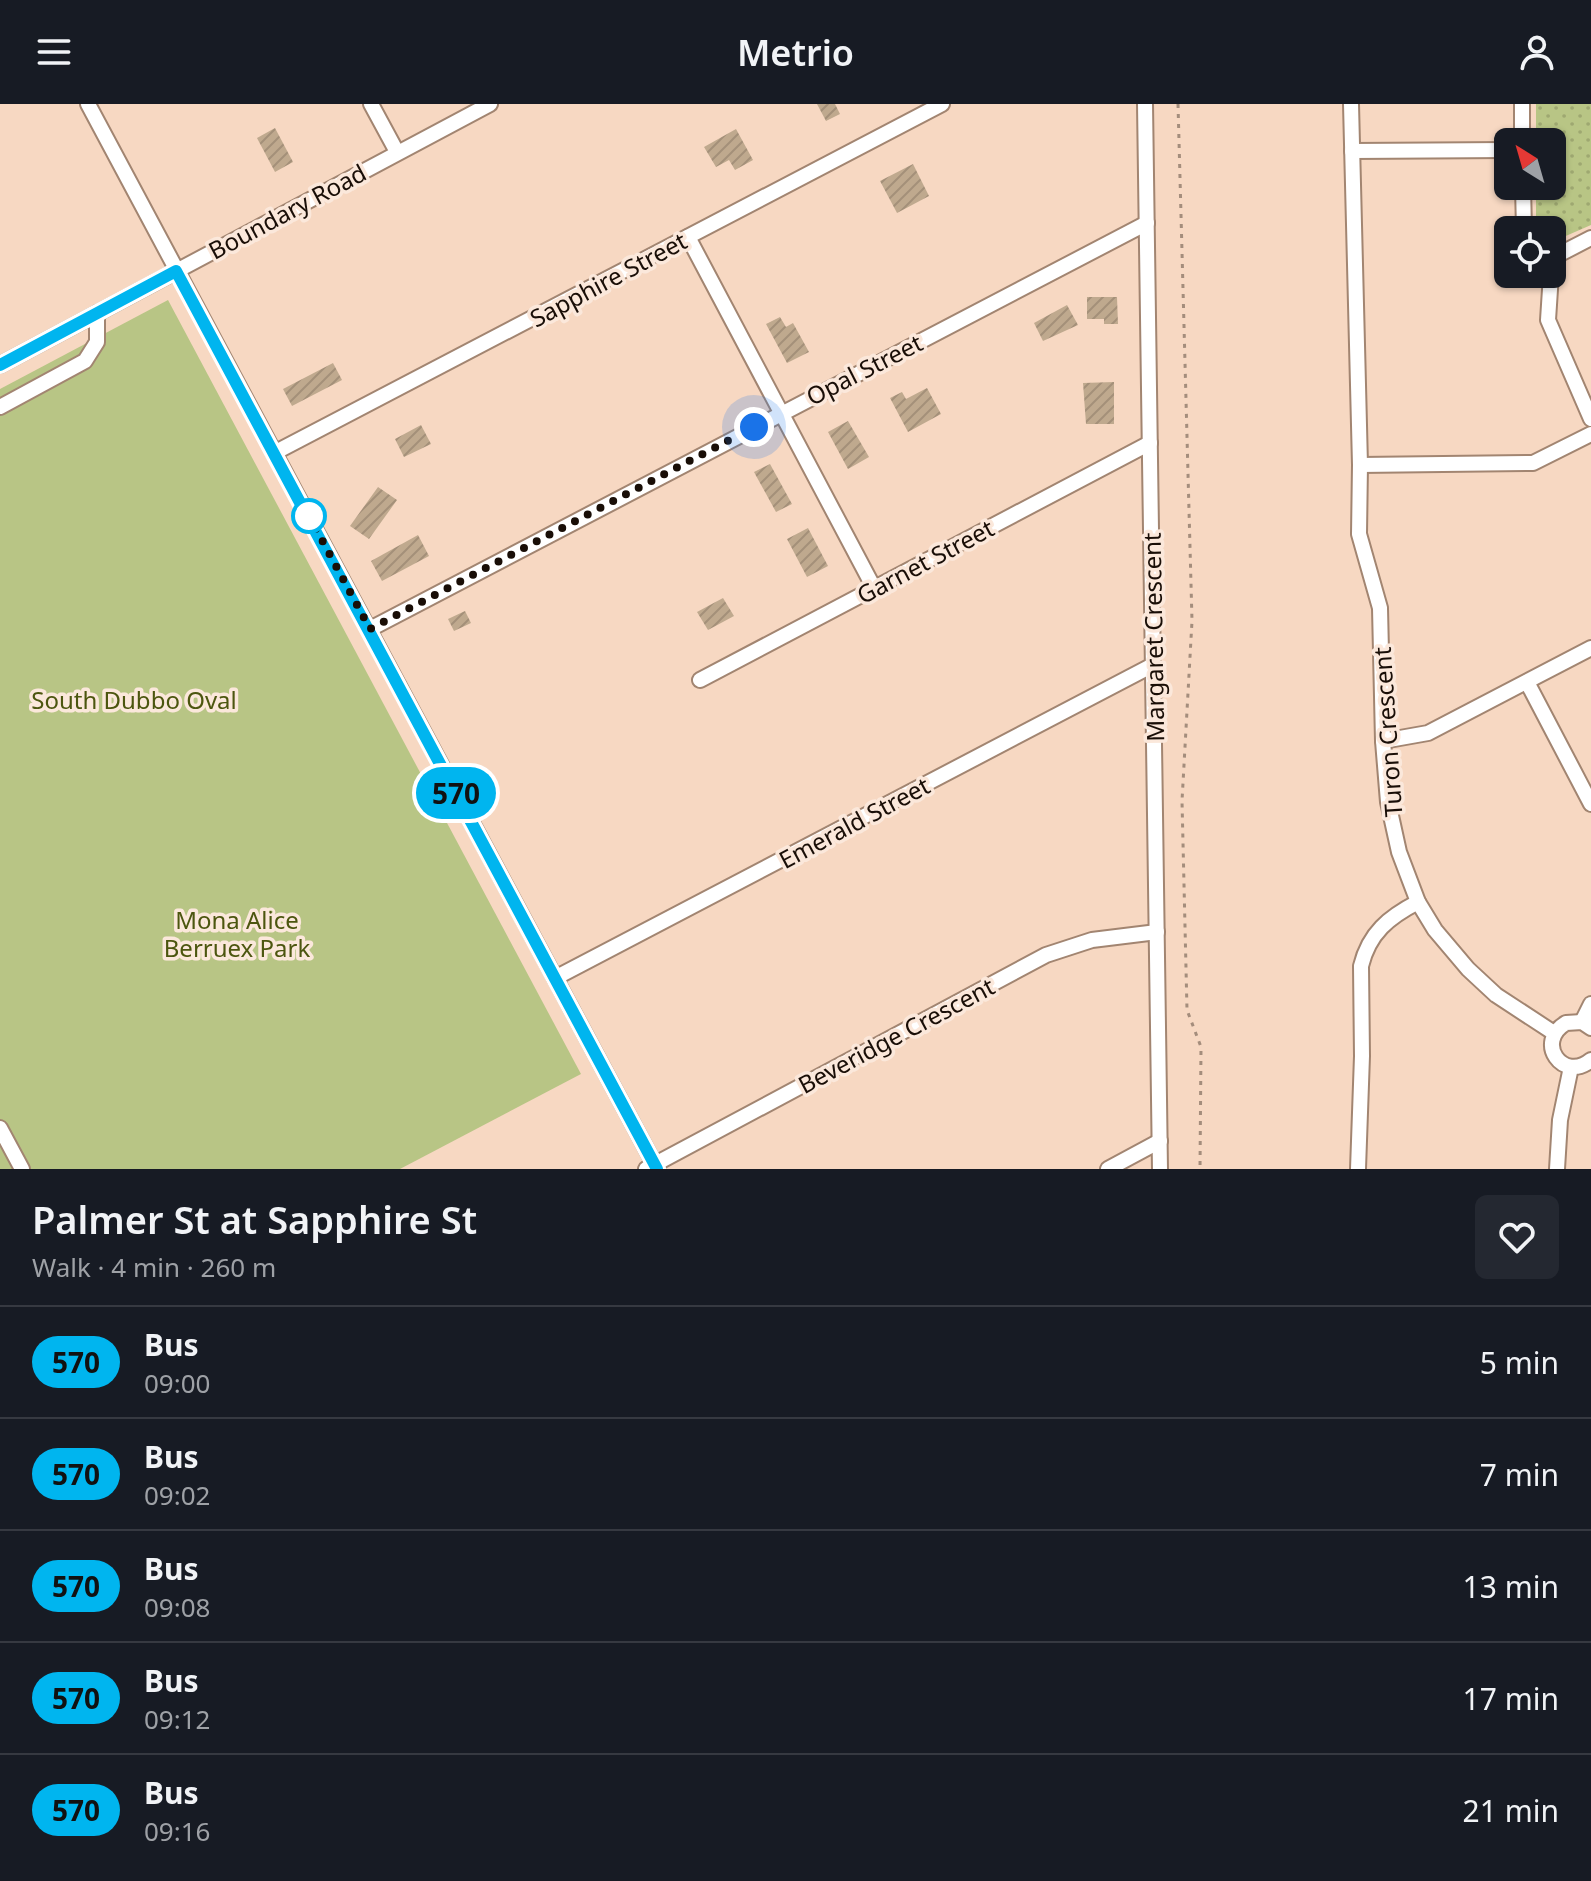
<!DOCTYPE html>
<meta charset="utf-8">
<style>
body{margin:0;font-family:"Noto Sans",sans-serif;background:#242831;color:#f1f3f6;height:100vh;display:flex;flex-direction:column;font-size:30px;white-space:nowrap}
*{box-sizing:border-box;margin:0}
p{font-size:26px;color:#9ea1a6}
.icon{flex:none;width:44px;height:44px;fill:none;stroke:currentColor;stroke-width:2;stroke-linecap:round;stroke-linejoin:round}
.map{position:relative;height:1065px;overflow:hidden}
.side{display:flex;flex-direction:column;background:#171b24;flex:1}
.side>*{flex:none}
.badge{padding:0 16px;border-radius:26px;font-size:28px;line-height:52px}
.needle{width:52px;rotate:323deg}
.controls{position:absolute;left:1494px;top:24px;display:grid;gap:16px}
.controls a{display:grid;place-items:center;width:72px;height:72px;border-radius:12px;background:#171b24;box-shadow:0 2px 6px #0004;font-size:40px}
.you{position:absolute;width:40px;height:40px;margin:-20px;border:6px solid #fff;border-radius:50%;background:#1a73e8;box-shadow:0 0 0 12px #1a73e833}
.map>.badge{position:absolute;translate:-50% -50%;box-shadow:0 0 0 4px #fff}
.round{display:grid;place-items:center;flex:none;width:84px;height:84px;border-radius:12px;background:#242831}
.summary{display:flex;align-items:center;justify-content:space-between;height:136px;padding:0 32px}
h1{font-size:38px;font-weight:600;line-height:60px}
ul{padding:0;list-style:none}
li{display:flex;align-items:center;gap:24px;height:112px;padding:0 32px;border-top:2px solid #363941}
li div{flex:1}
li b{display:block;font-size:30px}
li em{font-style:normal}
li .badge{min-width:88px;font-weight:700;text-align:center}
header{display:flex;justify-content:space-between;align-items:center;height:104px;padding:0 32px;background:#171b24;font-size:36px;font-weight:600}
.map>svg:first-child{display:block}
.grass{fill:url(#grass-dots)}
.green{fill:#b8c585}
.building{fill:url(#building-hatch)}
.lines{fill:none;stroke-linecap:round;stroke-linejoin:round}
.minor-casing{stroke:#a28571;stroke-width:18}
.path{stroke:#a48d7c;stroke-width:3;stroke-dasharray:4 6;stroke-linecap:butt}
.minor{stroke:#fff;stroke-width:14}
.line-casing{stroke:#fff;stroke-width:18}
.line{stroke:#00b5ef;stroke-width:12}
.walk{stroke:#190e07;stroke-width:8;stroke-dasharray:0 14.4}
.stop-dot{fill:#fff;stroke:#00b5ef;stroke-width:4}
.labels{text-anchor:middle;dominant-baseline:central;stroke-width:7;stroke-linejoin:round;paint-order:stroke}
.street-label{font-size:24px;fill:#190e07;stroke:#fbe8db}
.park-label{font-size:24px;fill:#4c560f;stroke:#fbe8db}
</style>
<header><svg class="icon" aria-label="menu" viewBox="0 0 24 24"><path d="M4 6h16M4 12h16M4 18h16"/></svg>Metrio<svg class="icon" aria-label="person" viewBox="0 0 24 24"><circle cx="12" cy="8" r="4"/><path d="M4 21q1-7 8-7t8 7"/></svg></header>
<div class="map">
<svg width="1591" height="1065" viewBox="0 0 1591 1065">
<defs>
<pattern id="grass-dots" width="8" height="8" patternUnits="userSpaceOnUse" patternTransform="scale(2)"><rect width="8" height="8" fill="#b8c585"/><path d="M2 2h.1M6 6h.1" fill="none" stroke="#9ea871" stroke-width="1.8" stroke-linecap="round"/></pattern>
<pattern id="building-hatch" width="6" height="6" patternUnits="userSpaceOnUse" patternTransform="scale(2)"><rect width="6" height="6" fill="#bfa98e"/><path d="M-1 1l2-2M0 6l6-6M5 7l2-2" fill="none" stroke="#a49079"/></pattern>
</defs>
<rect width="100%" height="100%" fill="#f7d8c2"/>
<path class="grass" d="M1536,0H1591V121L1552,138V126H1536V82H1552V38H1536Z"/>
<path class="green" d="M168,196L581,970L400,1065H0V285Z"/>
<g class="building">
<path d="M817,0H835L840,10L826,17Z"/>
<path d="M275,24L293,58L275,68L257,34Z"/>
<path d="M736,25L753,56L735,66L729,56L716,63L704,43Z"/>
<path d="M913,60L929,92L897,109L880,77Z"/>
<path d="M1087,193H1117L1118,220H1104V215H1087Z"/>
<path d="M1067,201L1078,221L1043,237L1034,219Z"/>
<path d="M780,213L786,223L793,219L809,248L787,259L766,220Z"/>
<path d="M333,259L342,276L292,302L283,285Z"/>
<path d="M1114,278V320H1086L1083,279Z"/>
<path d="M927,284L941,310L908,328L890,294L902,288L906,295Z"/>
<path d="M848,317L869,353L848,365L828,328Z"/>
<path d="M421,321L431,340L404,353L395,335Z"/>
<path d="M770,360L792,400L776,408L754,368Z"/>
<path d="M378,383L397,396L369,435L350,422Z"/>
<path d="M808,424L828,462L807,473L787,435Z"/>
<path d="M418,431L429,452L382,477L371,457Z"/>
<path d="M723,494L734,512L708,526L697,508Z"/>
<path d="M465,507L471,519L454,527L448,515Z"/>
</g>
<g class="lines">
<g class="minor-casing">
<g id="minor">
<path d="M88,0L657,1065"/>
<path d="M371,0L397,48"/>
<path d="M1145,0L1160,1065"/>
<path d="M1351,0L1360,361L1359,430L1380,504L1383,637L1388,698L1399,748L1418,798L1435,826L1468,865L1496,891L1554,929"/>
<path d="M1522,0V38"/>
<path d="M1352,47L1508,46"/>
<path d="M1523,82L1524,126"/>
<path d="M688,133L874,484"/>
<path d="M1552,154L1591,134"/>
<path d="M1551,170L1548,216L1591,315"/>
<path d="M0,261L490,0"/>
<path d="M0,303L85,257L97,238V209"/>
<path d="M274,349L942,0"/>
<path d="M1360,361L1533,359L1591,330"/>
<path d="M370,525L1147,119"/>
<path d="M700,576L1150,339"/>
<path d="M1527,578L1591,700"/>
<path d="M1383,637L1428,629L1591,544"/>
<path d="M555,874L1153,561"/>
<path d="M1582,918L1591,900"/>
<path d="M1591,924L1582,918L1566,919C1534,938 1563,979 1591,956"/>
<path d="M0,1024L22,1065"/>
<path d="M646,1065L1046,851L1092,836L1157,828"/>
<path d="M1108,1065L1160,1037"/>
<path d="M1358,1065L1362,952L1361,862C1369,829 1389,813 1418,798"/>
<path d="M1557,1065L1560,1016L1571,963"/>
</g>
</g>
<path class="path" d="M1178,0L1192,517L1182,697L1187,906L1201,943L1200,1065"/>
<use href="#minor" class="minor"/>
</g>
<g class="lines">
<g class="line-casing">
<path id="line" d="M0,261L176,167L657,1065"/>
</g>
<use href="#line" class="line"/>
<path class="walk" d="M309,412L370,525L754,323"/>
</g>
<circle class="stop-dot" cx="309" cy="412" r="16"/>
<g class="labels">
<g class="street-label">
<text transform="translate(287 107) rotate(-28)">Boundary Road</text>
<text transform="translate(608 175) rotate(-28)">Sapphire Street</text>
<text transform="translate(864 265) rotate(-27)">Opal Street</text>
<text transform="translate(925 457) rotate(-28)">Garnet Street</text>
<text transform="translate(1153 533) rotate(-91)">Margaret Crescent</text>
<text transform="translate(1387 628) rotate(-94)">Turon Crescent</text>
<text transform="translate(854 718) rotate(-28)">Emerald Street</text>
<text transform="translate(896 931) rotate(-28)">Beveridge Crescent</text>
</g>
<g class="park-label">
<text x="134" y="595">South Dubbo Oval</text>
<text x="237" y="815">Mona Alice<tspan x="237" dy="28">Berruex Park</tspan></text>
</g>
</g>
</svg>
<div class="controls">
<a><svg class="needle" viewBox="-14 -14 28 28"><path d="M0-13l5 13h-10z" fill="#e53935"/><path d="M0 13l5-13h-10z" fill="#9ea1a6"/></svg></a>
<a><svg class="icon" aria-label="locate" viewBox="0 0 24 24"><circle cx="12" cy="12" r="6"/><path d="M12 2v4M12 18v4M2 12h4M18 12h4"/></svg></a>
</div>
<div class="you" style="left:754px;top:323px"></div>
<b class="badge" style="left:456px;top:689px;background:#00b5ef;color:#111">570</b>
</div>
<section class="side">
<div class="summary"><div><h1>Palmer St at Sapphire St</h1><p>Walk · 4 min · 260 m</p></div><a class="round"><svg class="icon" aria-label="heart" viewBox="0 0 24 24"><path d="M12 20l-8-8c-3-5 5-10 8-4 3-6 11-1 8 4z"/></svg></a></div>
<ul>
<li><span class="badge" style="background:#00b5ef;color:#111">570</span><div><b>Bus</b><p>09:00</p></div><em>5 min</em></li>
<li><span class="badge" style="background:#00b5ef;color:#111">570</span><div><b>Bus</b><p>09:02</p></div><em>7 min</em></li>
<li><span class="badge" style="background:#00b5ef;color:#111">570</span><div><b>Bus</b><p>09:08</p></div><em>13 min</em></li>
<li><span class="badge" style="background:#00b5ef;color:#111">570</span><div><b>Bus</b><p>09:12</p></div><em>17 min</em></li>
<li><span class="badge" style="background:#00b5ef;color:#111">570</span><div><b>Bus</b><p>09:16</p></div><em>21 min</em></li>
</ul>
</section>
